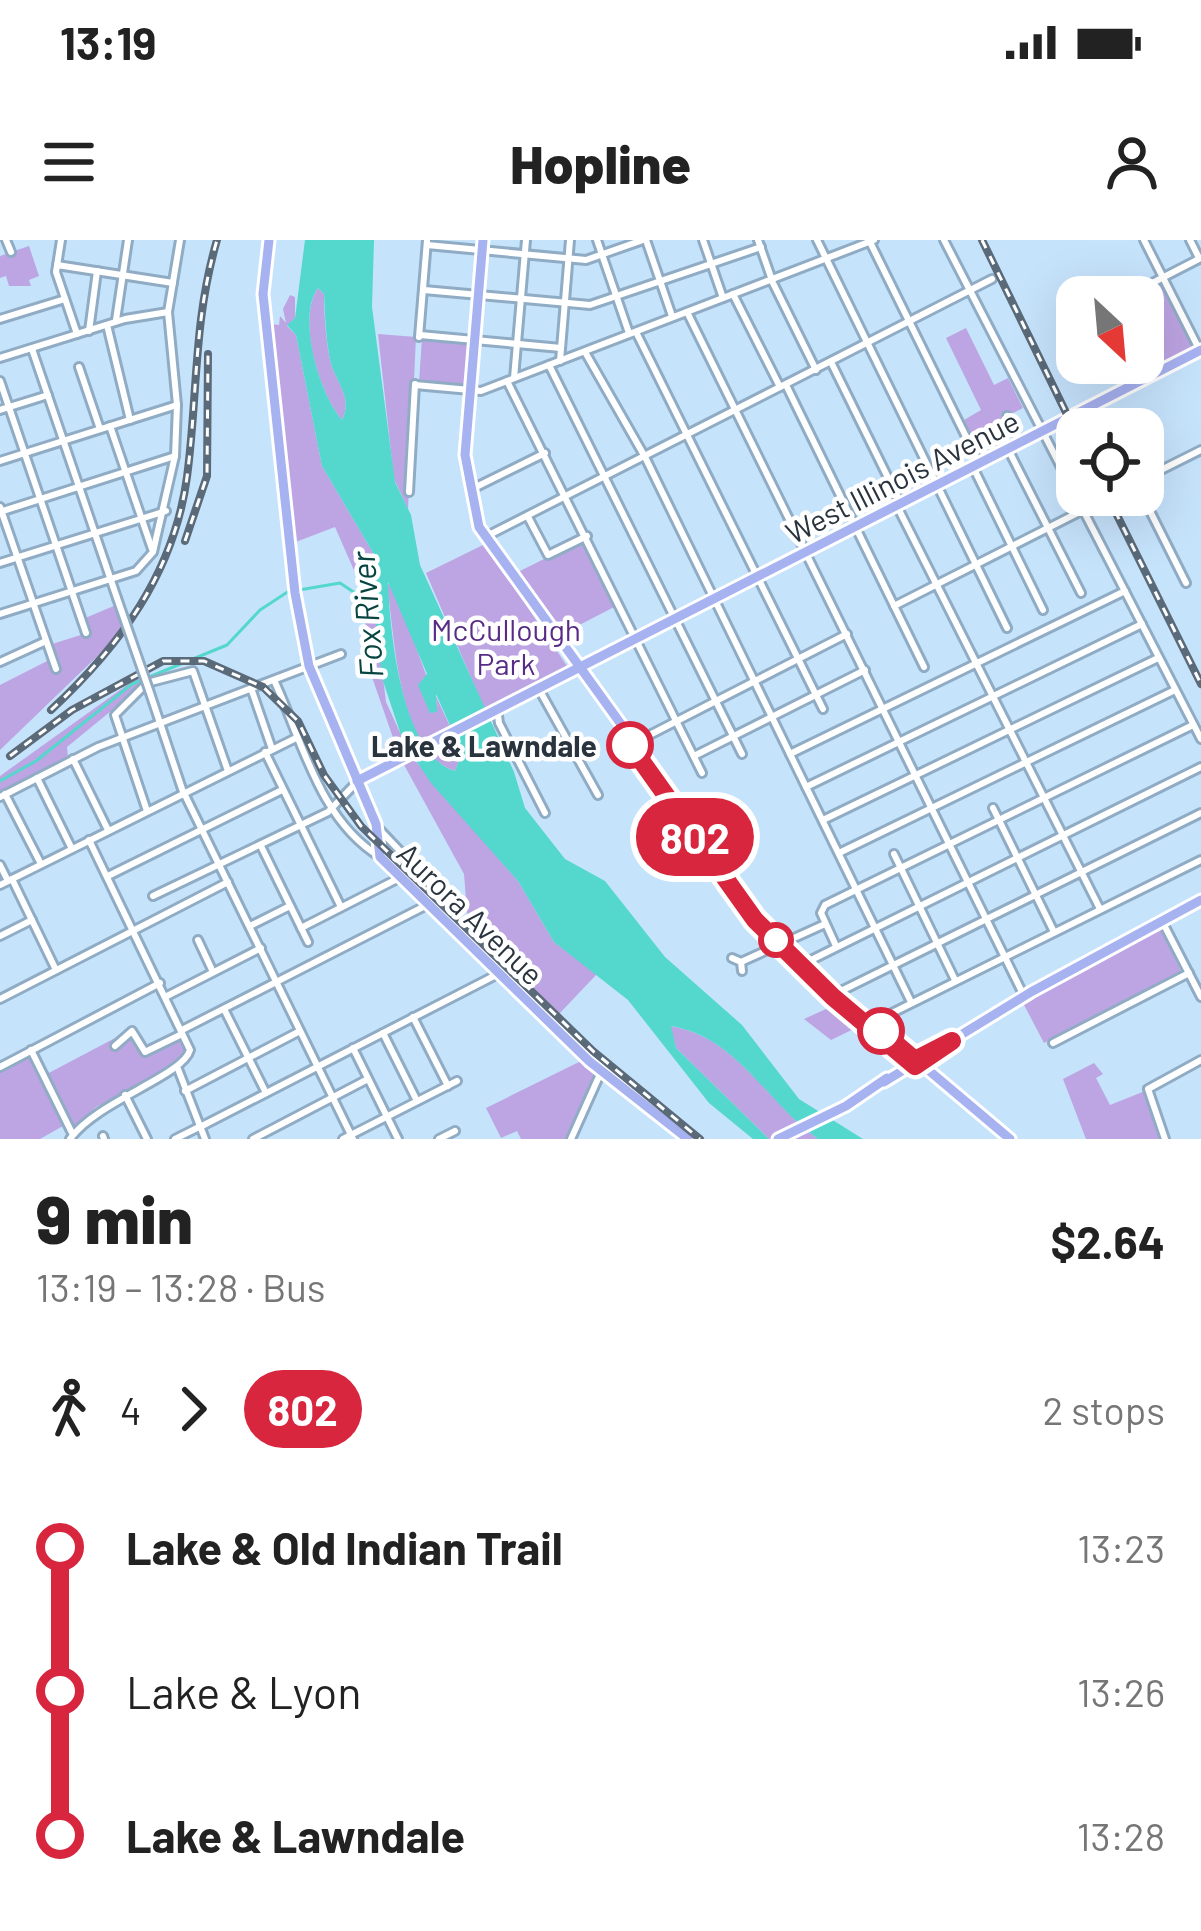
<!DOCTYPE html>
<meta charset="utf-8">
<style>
body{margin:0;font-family:Barlow,sans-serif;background:#f2f2f2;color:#222;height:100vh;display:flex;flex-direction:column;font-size:45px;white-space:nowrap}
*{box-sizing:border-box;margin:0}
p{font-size:39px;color:#767676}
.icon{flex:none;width:66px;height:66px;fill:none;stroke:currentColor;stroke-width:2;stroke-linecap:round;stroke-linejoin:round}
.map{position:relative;height:899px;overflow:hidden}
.sheet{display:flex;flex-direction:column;background:#fff;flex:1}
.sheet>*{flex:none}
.badge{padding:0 24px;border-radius:39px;font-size:42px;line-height:78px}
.needle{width:78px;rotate:154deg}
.buttons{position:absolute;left:1056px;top:36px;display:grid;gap:24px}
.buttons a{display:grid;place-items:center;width:108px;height:108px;border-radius:24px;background:#fff;box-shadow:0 12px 48px #0002;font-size:60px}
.map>.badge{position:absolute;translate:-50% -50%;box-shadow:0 0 0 6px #fff}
.legs{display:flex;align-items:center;gap:18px;height:132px;padding:0 36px;font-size:39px}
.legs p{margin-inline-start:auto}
.headline{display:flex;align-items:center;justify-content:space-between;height:204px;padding:0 36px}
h1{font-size:66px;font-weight:800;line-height:90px}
ul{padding:0 36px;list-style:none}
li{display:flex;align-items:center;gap:42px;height:144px;font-size:45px}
li i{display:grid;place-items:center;width:18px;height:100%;margin:0 15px;background:currentColor}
li i::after{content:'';width:30px;height:30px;margin:-15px;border:9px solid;border-radius:50%;background:#fff}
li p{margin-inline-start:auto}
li:first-child i{background:linear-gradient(#0000 50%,currentColor 0)}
li:last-child i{background:linear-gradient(currentColor 50%,#0000 0)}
.status{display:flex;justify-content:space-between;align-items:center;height:84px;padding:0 60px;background:#fff;direction:ltr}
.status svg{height:33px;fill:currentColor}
header{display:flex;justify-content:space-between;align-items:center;height:156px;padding:0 36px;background:#fff;font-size:54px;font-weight:800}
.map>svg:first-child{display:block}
.green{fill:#bda4e3}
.water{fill:#54d7cc;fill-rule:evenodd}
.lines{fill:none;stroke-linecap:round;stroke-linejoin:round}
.stream{stroke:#54d7cc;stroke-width:3}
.minor-casing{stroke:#90acc4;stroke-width:12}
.major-casing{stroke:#fff;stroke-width:15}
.minor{stroke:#fff;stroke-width:6}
.major{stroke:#a7b2f1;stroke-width:9}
.rail-casing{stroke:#5a6a79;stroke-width:8}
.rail{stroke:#fff;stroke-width:3;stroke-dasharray:9;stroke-linecap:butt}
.minor-bridge-casing{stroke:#90acc4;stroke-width:12;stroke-linecap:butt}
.minor-bridge{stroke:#fff;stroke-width:6}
.line-1-casing{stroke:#fff;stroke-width:27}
.line-1{stroke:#d7263d;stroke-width:18}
.stop-1-dot{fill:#fff;stroke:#d7263d;stroke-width:6}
.labels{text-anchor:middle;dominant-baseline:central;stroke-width:9;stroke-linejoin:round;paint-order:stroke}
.street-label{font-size:30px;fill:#29343e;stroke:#fff}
.park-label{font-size:30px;fill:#572c86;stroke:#fff}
.stop-label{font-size:30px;font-weight:bold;fill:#29343e;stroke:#fff;text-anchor:end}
.water-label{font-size:33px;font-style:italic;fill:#084541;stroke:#fff}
</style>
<div class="status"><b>13:19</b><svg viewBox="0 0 49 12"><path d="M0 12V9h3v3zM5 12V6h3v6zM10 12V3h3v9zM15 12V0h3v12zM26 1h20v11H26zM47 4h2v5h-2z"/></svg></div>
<header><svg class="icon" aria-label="menu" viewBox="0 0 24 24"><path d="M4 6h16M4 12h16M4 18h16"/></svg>Hopline<svg class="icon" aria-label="person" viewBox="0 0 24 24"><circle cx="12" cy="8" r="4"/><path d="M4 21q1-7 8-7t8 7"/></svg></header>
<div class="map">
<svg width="1201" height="899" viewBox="0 0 1201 899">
<rect width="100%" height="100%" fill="#c6e3fc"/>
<g class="green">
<path d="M29,6L39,36L29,40L31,46H9L6,36L0,38V16Z"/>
<path d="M1162,41L1196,108L1127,145L1117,123H1143V57H1129Z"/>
<path d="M318,48L324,54C324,75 326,103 331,124C337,143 353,158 342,180C318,151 297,78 318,48Z"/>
<path d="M290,55L295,57V78L287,86L296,95L322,226L375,316L372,349L386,462L408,510L399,515L373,440L360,344L335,287L293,303L271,84L279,85L280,76L286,83L283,69Z"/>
<path d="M966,88L994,145L1008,138L1023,168L984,188L988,198L975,204L964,180L981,170L946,98Z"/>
<path d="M378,94L416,97L408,269L394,239Z"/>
<path d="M422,98L469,101L466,149L419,143Z"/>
<path d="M584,299L618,365L560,395L516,333Z"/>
<path d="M485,304L567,426L485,470L426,333Z"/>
<path d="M392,343L438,467L434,452L462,512L455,531C397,513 395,395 387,345Z"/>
<path d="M116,365L124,385L112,402L0,510V445L53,418L49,405L87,393L83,379Z"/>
<path d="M141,435L144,444L67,507L68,518L0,554V536Z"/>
<path d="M413,518L518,641L554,702L597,734L559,774L468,684L464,634L403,523Z"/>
<path d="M1160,686L1182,734L1044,803L1022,761Z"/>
<path d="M837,764L862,785L831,800L804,779Z"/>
<path d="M670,786C736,796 767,862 818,899H769L676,808Z"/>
<path d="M134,788L146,810L182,792L188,812L181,825L96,867L73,889L45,835Z"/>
<path d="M30,817L63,886L40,899H0V832Z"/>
<path d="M581,821L595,834L568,899H521L517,891L501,898L486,868Z"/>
<path d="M1094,823L1103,834L1096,838L1110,865L1145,851L1163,899H1086L1063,839Z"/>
</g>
<path class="water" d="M305,0H374L372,67L395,242L411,275L420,325L514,532L525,568L565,619L605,641L665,717L742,785L799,859L863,899H818C766,862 737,797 671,786L676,808L769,899H753L709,863L628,760L554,702L518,641L431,543L403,501L382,438L372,349L375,316L322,226L296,95L287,85L295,78ZM318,48L324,54C325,76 326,103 331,124C337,143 353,158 342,180C318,152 297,76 318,48ZM388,342L427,434L418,445L430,473L437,472L436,454L462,512L455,531C401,515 390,391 388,342Z"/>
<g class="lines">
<g class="stream">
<path d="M299,350L340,343L355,353L375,350"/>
<path d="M0,541L36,521L132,444L227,405L260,370L289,351"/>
</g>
<g class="minor-casing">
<g id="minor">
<path d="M6,0L11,12"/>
<path d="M61,0L56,32L77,94"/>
<path d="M597,0L629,93"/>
<path d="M646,0L672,76"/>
<path d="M703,0L723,58"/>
<path d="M758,0L773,43L816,130"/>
<path d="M817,0L1007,388"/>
<path d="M869,0L979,223"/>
<path d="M944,0L1201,499"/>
<path d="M1144,0L1199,109"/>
<path d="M1190,0L1199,18"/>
<path d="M427,5L586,20L643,0"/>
<path d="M57,25L173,43"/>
<path d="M424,50L590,65L761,7"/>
<path d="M733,54L780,147"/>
<path d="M1125,57L1201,18"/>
<path d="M687,72L1024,756"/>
<path d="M0,79L65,59"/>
<path d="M116,80L128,0"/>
<path d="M107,85L130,180"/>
<path d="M89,91L97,31"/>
<path d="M636,92L823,469"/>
<path d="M420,95L561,108"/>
<path d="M419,97L427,0"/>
<path d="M32,109L117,358"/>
<path d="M585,112L645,217L911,762"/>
<path d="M0,118L125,79L168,72"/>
<path d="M560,121L570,0"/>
<path d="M831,122L901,264"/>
<path d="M1115,123L1127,147"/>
<path d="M549,125L742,514"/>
<path d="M79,127L100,189"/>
<path d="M514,138L526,0"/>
<path d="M0,141L86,393"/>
<path d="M507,141L702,533"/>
<path d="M415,145L481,151L874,0"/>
<path d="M786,145L924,427"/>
<path d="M0,170L48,155"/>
<path d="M1007,176L1021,203"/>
<path d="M110,186L152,309"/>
<path d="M1008,209L1081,353"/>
<path d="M0,221L177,165"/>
<path d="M973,227L1043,370"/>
<path d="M1143,239L1201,210"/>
<path d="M472,249L545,213"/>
<path d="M409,252L415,144"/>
<path d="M1142,255L1186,343"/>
<path d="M897,266L1100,669"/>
<path d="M0,267L56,429"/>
<path d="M0,272L175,216"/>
<path d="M528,277L548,315L587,296"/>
<path d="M485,297L992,39"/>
<path d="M0,323L166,271"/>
<path d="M894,366L1113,255"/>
<path d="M0,374L136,331L153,312L175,216L177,165L168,72L180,0"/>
<path d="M0,422L46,401"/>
<path d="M274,440C302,500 319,580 380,617"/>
<path d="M251,448L272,509"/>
<path d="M149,450L182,549L353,899"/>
<path d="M540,451L598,555"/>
<path d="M497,468L499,483L545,573"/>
<path d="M630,505L847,394"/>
<path d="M265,512L341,667"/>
<path d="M790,514L1125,351"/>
<path d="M694,516L865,430"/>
<path d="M73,519L108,590"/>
<path d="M37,538L72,609"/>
<path d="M806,547L1142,384"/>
<path d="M5,554L41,624"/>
<path d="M0,557L98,507L341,414"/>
<path d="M993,568L1054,692"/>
<path d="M147,571L115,475L147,443L193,431L228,531"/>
<path d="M823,580L1158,418"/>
<path d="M379,589L438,651"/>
<path d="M261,606L308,702"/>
<path d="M839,613L1175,450"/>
<path d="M894,614L955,740"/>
<path d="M0,625L8,641"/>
<path d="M108,636L282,550"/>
<path d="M12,639L56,730"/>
<path d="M0,645L296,498"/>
<path d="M153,656L328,572L357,542"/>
<path d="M1162,681L1201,757"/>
<path d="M250,686L290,666"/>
<path d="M301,688L399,638"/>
<path d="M0,696L32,680"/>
<path d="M198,700L213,732"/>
<path d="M836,706L821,673L825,665L1193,485"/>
<path d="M732,718L741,722L742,731"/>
<path d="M741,722L825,684"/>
<path d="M805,723L1201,527"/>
<path d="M837,753L1201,573"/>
<path d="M167,756L261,708"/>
<path d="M0,759L228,642"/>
<path d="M224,769L266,853"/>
<path d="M413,777L448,846"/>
<path d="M872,783L1201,620"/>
<path d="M182,790L427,665"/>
<path d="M383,793L417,861"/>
<path d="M1053,803L1189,733"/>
<path d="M115,806L132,791L145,812L182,794"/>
<path d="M353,808L398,899"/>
<path d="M31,810L72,893"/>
<path d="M0,827L160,743"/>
<path d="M178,829L205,899"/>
<path d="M185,851L300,791"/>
<path d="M125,855L147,899"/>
<path d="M200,887L498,734"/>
<path d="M103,896L104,899"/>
<path d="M70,899C97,861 183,836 190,810L89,600"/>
<path d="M175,899L199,887"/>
<path d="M253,899L368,839"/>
<path d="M343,899L457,841"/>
<path d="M439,899L455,891"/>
<path d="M571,899L601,832"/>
<path d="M1165,899L1148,849L1201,820"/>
</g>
</g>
<g class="major-casing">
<g id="major">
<path d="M269,0L263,54L295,353L309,426L376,584L380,617L589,821L688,899"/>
<path d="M483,0L465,215L479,287L757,673L837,753L1010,899"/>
<path d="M357,541L1201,110"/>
<path d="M884,842L1031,752L1201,660"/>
<path d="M778,899L846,866L887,838"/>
</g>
</g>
<use href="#minor" class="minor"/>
<use href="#major" class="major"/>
<g class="rail-casing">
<g id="rail">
<path d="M982,0L1077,195"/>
<path d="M1107,255L1201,444"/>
<path d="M185,301L207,236L208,114"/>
<path d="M51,470C120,406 174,333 187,237C198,154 193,82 217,0"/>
<path d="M10,516L72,470L163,421H204L263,447L298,481L324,535L361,586L593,811L700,899"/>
</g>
</g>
<use href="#rail" class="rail"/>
<g class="minor-bridge-casing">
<path id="minor-bridge" d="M117,358L149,450"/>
</g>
<use href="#minor-bridge" class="minor-bridge"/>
</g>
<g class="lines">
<g class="line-1-casing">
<path id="line-1" d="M630,505L755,680L833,757L915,826L952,801L915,820L881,791"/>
</g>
<use href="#line-1" class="line-1"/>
</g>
<g class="stop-1-dot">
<circle cx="630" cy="505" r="21"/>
<circle cx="776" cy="700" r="15"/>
<circle cx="881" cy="791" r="21"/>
</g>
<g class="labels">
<g class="street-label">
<text transform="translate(902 236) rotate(-27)">West Illinois Avenue</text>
<text transform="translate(471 673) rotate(44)">Aurora Avenue</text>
</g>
<g class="park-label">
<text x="506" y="389">McCullough<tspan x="506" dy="34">Park</tspan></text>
</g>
<g class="stop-label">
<text x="597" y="505">Lake &amp; Lawndale</text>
</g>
<g class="water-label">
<text transform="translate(366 375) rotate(-94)">Fox River</text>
</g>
</g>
</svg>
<div class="buttons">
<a><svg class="needle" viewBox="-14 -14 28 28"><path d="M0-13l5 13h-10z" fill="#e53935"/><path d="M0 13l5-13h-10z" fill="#767676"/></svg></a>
<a><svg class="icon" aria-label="locate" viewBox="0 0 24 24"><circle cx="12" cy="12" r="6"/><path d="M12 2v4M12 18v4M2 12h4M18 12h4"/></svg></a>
</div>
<b class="badge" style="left:695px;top:597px;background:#d7263d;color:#fff">802</b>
</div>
<section class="sheet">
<div class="headline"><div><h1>9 min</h1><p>13:19 – 13:28 · Bus</p></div><b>$2.64</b></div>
<div class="legs"><svg class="icon" aria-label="walk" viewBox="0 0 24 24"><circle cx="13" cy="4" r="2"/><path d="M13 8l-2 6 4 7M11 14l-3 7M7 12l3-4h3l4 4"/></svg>4<svg class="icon" aria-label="forward" viewBox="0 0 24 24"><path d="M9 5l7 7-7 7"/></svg><b class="badge" style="background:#d7263d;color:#fff">802</b><p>2 stops</p></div>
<ul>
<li><i style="color:#d7263d"></i><b>Lake &amp; Old Indian Trail</b><p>13:23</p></li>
<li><i style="color:#d7263d"></i><span>Lake &amp; Lyon</span><p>13:26</p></li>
<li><i style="color:#d7263d"></i><b>Lake &amp; Lawndale</b><p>13:28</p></li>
</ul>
</section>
